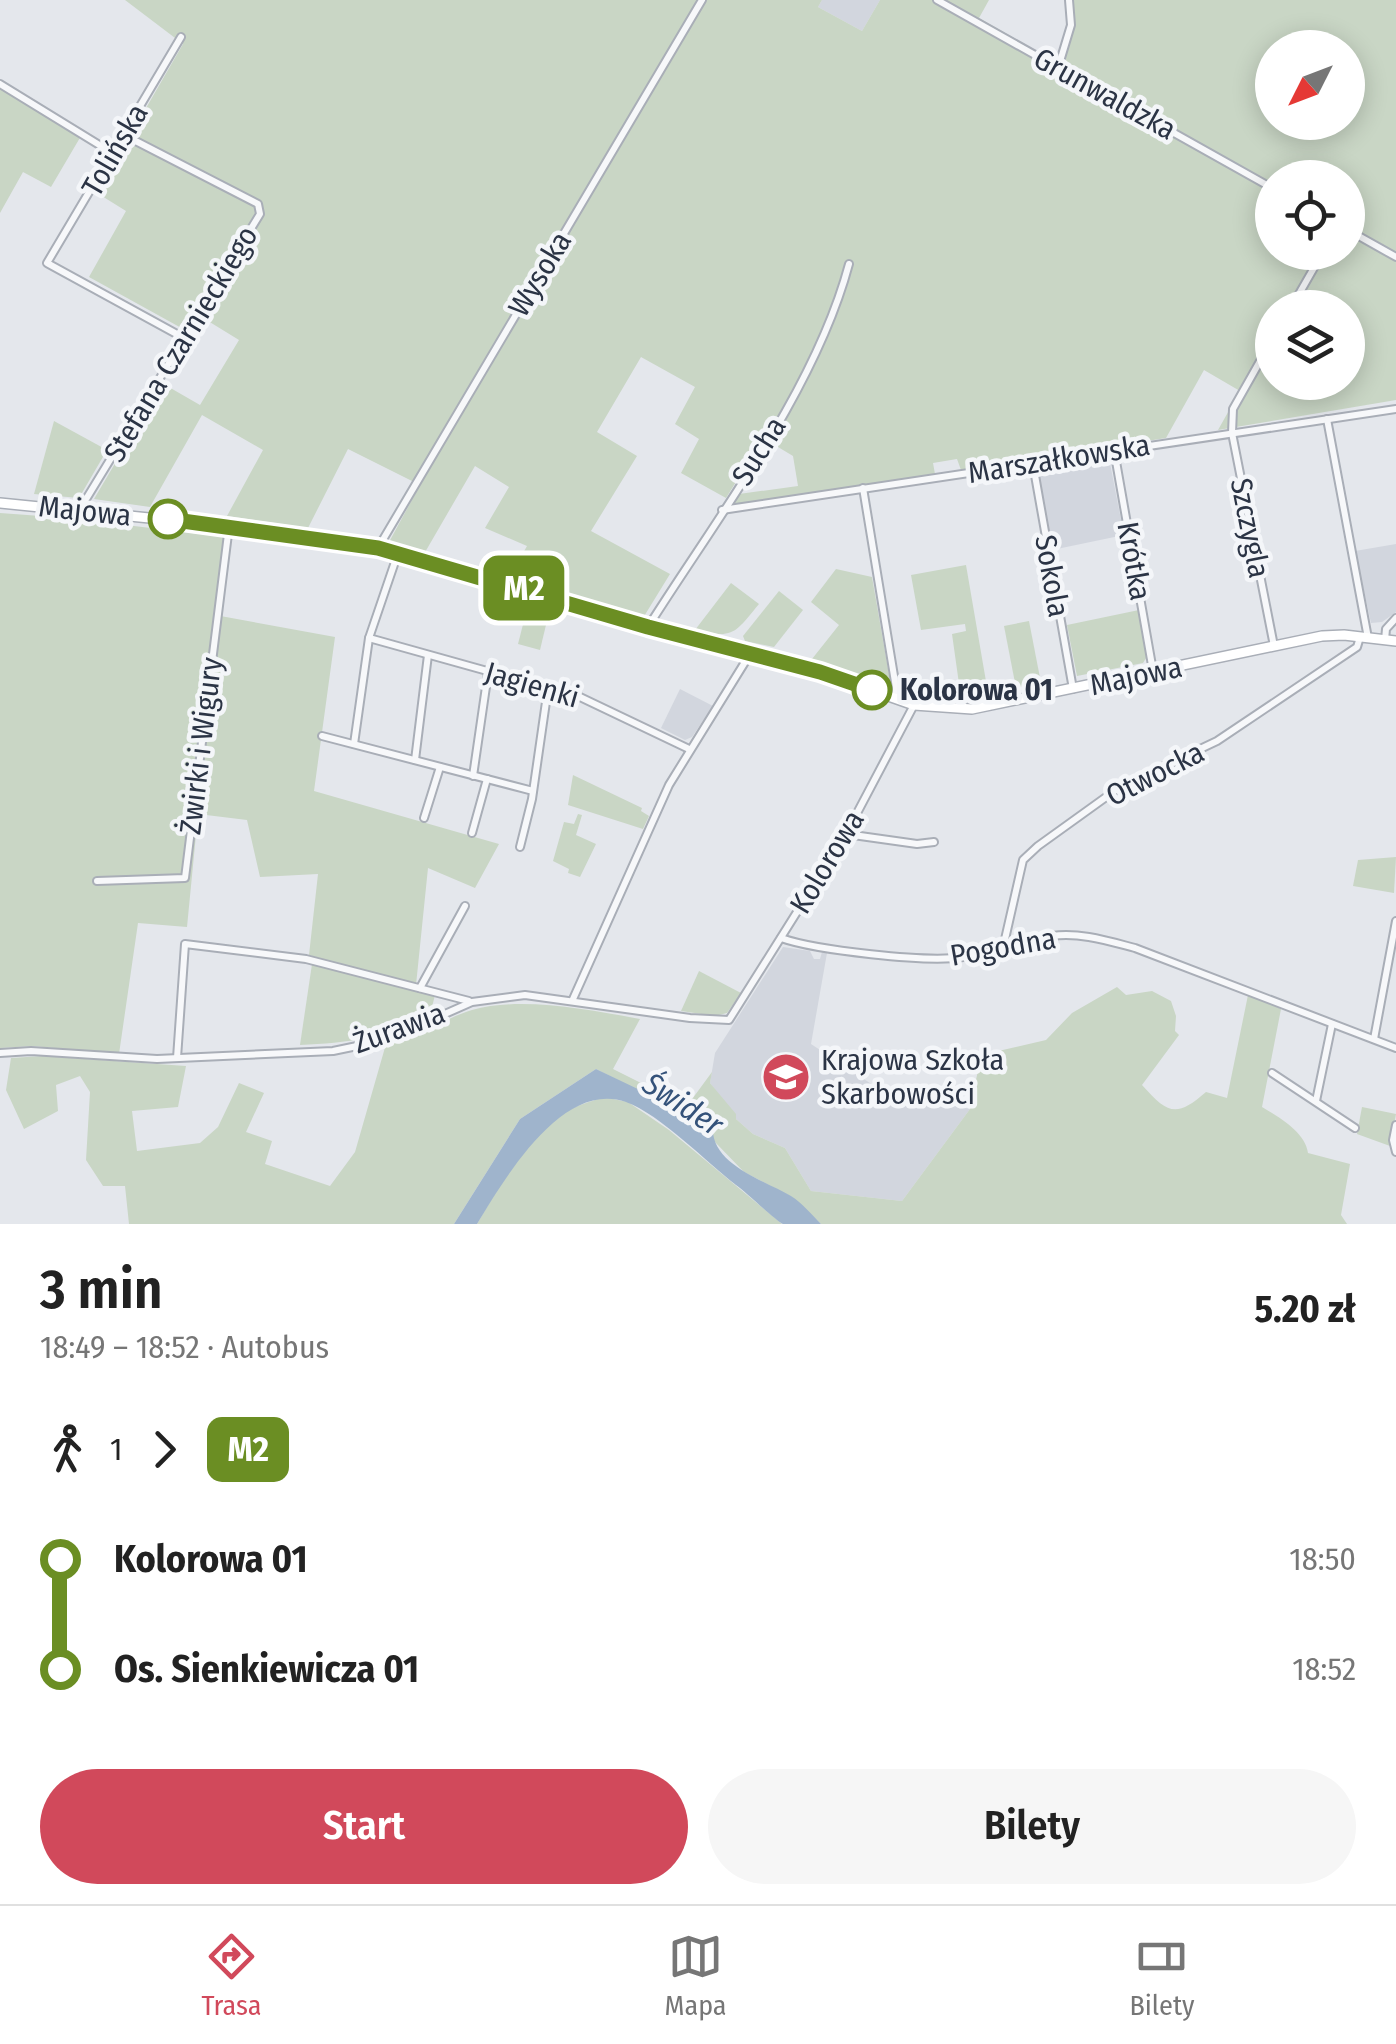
<!DOCTYPE html>
<html lang="pl">
<meta charset="utf-8">
<style>
body{margin:0;font-family:"Fira Sans Condensed",sans-serif;background:#f6f6f6;color:#222;height:100vh;display:flex;flex-direction:column;font-size:38px;white-space:nowrap}
*{box-sizing:border-box;margin:0}
p{font-size:32px;color:#767676}
.icon{flex:none;width:55px;height:55px;fill:none;stroke:currentColor;stroke-width:2;stroke-linecap:round;stroke-linejoin:round}
.map{position:relative;height:1224px;overflow:hidden}
.sheet{display:flex;flex-direction:column;background:#fff;flex:1}
.sheet>*{flex:none}
.badge{padding:0 20px;border-radius:15px;font-size:35px;line-height:65px}
.needle{width:65px;rotate:228deg}
.controls{position:absolute;left:1255px;top:30px;display:grid;gap:20px}
.controls a{display:grid;place-items:center;width:110px;height:110px;border-radius:50%;background:#fff;box-shadow:0 5px 25px #0003;font-size:50px}
.map>.badge{position:absolute;translate:-50% -50%;box-shadow:0 0 0 5px #fff}
.legs{display:flex;align-items:center;gap:15px;height:110px;padding:0 40px;font-size:32px}
.legs p{margin-inline-start:auto}
.head{display:flex;align-items:center;justify-content:space-between;height:170px;padding:0 40px}
h1{font-size:55px;font-weight:600;line-height:75px}
.cta{display:flex;gap:20px;margin-top:auto;padding:20px 40px}
.cta a{flex:1;height:115px;border-radius:60px;background:#d1495b;color:#fff;font-size:40px;font-weight:600;line-height:115px;text-align:center}
.cta a+a{background:#f6f6f6;color:#222}
ul{padding:0 40px;list-style:none}
li{display:flex;align-items:center;gap:35px;height:110px;font-size:38px}
li i{display:grid;place-items:center;width:15px;height:100%;margin:0 12px;background:currentColor}
li i::after{content:'';width:25px;height:25px;margin:-12px;border:8px solid;border-radius:50%;background:#fff}
li p{margin-inline-start:auto}
li:first-child i{background:linear-gradient(#0000 50%,currentColor 0)}
li:last-child i{background:linear-gradient(currentColor 50%,#0000 0)}
.dock{display:flex;justify-content:space-around;align-items:center;height:140px;border-top:2px solid #e0e0e0;background:#fff;font-size:28px;color:#767676}
.dock a{display:grid;justify-items:center;gap:5px}
.dock .selected{color:#d1495b}
.map>svg:first-child{display:block}
.built{fill:#d2d6de}
.green{fill:#c9d6c5;fill-rule:evenodd}
.water{fill:#9fb4cc}
.lines{fill:none;stroke-linecap:round;stroke-linejoin:round}
.street-casing{stroke:#a9aeb7;stroke-width:10}
.secondary-casing{stroke:#a9aeb7;stroke-width:12}
.street{stroke:#f7f8fa;stroke-width:6}
.secondary{stroke:#fff;stroke-width:9}
.line-1-casing{stroke:#fff;stroke-width:22}
.line-1{stroke:#6b8e23;stroke-width:15}
.stop-1-dot{fill:#fff;stroke:#6b8e23;stroke-width:5}
.labels{text-anchor:middle;dominant-baseline:central;stroke-width:9;stroke-linejoin:round;paint-order:stroke}
.street-label{font-size:30px;fill:#2b3445;stroke:#f4f6f9}
.stop-label{font-size:30px;font-weight:bold;fill:#2b3445;stroke:#f4f6f9;text-anchor:start}
.poi-label{font-size:30px;fill:#2b3445;stroke:#f4f6f9;text-anchor:start}
.water-label{font-size:32px;font-style:italic;fill:#34527a;stroke:#f4f6f9}
</style>
<div class="map">
<svg width="1396" height="1224" viewBox="0 0 1396 1224">
<rect width="100%" height="100%" fill="#e4e7ec"/>
<g class="built">
<path d="M822,0H880L862,31L818,7Z"/>
<path d="M1109,458L1124,535L1052,550L1037,469Z"/>
<path d="M1396,544V612L1382,622L1371,623L1355,551Z"/>
<path d="M680,689L713,706L692,737L685,740L661,728Z"/>
<path d="M783,947L810,951L814,959H820L822,952L827,953L811,1044L879,1089L970,1109L902,1201L811,1191L785,1148L753,1134L736,1119L710,1083L715,1053Z"/>
</g>
<g class="green">
<path d="M125,0H822L818,7L862,31L880,0H989L979,18L1056,62L1067,25L1066,0H1396V400L1218,430L1240,391L1204,370L1166,438L961,470L957,459L933,463L935,474L732,506L739,494L798,486L793,456L763,438L726,498L681,473L699,439L675,424L695,387L641,357L597,432L637,456L591,531L670,574L643,618L509,578L527,546L485,528L509,487L475,466L424,554L388,544L420,485L348,449L308,528L227,516L263,450L202,415L150,507L94,499L120,455L167,386L200,405L239,340L195,313L185,330L89,277L126,211L97,193L183,44ZM1272,48H1348V122H1272ZM1272,178H1348V252H1272ZM1272,308H1348V382H1272Z"/>
<path d="M0,88L81,136L51,187L23,172L0,213Z"/>
<path d="M54,421L107,450L79,498L34,494Z"/>
<path d="M0,513L68,518L225,537L215,615L335,637L314,791L499,844L475,888L428,868L416,985L309,955L318,874L260,877L247,820L198,814L187,927L138,923L119,1054L33,1046L0,1048Z"/>
<path d="M966,565L988,693L961,698L952,634L966,631L965,624L921,630L911,575Z"/>
<path d="M836,569L872,577L891,686L812,659L839,625L811,602Z"/>
<path d="M731,583L759,604C734,634 734,639 695,630Z"/>
<path d="M779,591L803,610L774,647L745,641L743,636Z"/>
<path d="M530,597L551,604L540,650L518,644Z"/>
<path d="M1139,610L1148,655L1143,663L1077,676L1067,625Z"/>
<path d="M1029,621L1041,683L1016,688L1004,626Z"/>
<path d="M573,775L642,808L641,811L649,816L643,829L568,805Z"/>
<path d="M578,814L582,815L576,835L596,844L580,877L568,873L569,869L553,861L564,822L574,824Z"/>
<path d="M1396,857L1394,893L1353,886L1358,860Z"/>
<path d="M312,964L435,995L430,1015C387,1038 348,1043 300,1045Z"/>
<path d="M699,971L741,993L727,1013L715,1016L681,1011Z"/>
<path d="M1117,987L1126,995L1152,991L1171,1001L1176,1016L1175,1031L1179,1035L1142,1085C1168,1114 1176,1118 1206,1092L1227,1098L1248,995L1281,1009L1262,1107C1280,1118 1305,1132 1308,1153L1350,1164L1341,1215L1347,1224H821L792,1197L744,1172L712,1139L647,1095L596,1069L520,1119L454,1224H129L125,1186H103L86,1160L90,1092L80,1076L56,1085L58,1111L24,1129L6,1090L11,1058L42,1056L186,1066L178,1107L132,1111L137,1151L200,1143L218,1127L239,1083L264,1093L246,1132L272,1141L265,1164L330,1186L355,1152L386,1044C416,1039 442,1019 472,1010C521,996 590,1010 640,1019L613,1069L687,1106L712,1072L710,1083L736,1114V1119L753,1134L785,1148L811,1191L902,1201L970,1109L982,1051L994,1052L1046,1040L1072,1013Z"/>
<path d="M603,1097L628,1102L669,1130L782,1224H477C500,1185 526,1137 566,1112C576,1105 591,1102 603,1097Z"/>
<path d="M1362,1107L1396,1114L1390,1146L1357,1134Z"/>
</g>
<path class="water" d="M596,1069L713,1125C709,1164 764,1180 791,1196C802,1203 812,1215 821,1224C811,1224 792,1224 783,1224C776,1221 746,1192 736,1185C705,1161 661,1115 626,1102C562,1079 504,1180 477,1224H454L520,1119Z"/>
<g class="lines">
<g class="street-casing">
<g id="street">
<path d="M937,0L1272,188"/>
<path d="M181,37L47,263L184,338"/>
<path d="M1058,68L1071,25L1069,0"/>
<path d="M0,84L114,154"/>
<path d="M1348,230L1396,257"/>
<path d="M1291,308L1323,252"/>
<path d="M1272,340L1233,409L1232,433L1274,646"/>
<path d="M1327,419L1368,638"/>
<path d="M1114,450L1153,671"/>
<path d="M1033,464L1073,689"/>
<path d="M863,488L896,688L895,698"/>
<path d="M80,509L260,214L258,204L124,135"/>
<path d="M722,510L1396,409"/>
<path d="M378,548L702,0"/>
<path d="M648,627C718,516 815,391 849,264"/>
<path d="M369,638L580,697L689,749"/>
<path d="M1385,640L1386,629L1396,618"/>
<path d="M322,736L533,791"/>
<path d="M354,744L369,638L398,553"/>
<path d="M415,760L428,655"/>
<path d="M473,776L488,673"/>
<path d="M424,818L440,767"/>
<path d="M472,833L487,779"/>
<path d="M846,834L917,844L934,842"/>
<path d="M520,847L532,799L548,688"/>
<path d="M97,881L185,878L229,526"/>
<path d="M781,938C815,950 927,963 963,957C993,952 1022,939 1052,936C1080,932 1108,941 1135,948L1396,1048"/>
<path d="M1003,948L1023,860L1038,846L1120,787L1217,741L1357,647L1360,637"/>
<path d="M420,988L465,906"/>
<path d="M573,999L669,785L750,654"/>
<path d="M1374,1039L1396,921"/>
<path d="M0,1053L31,1051L157,1059L333,1051L386,1040L472,1002L525,995L690,1018L729,1020L846,834L914,705"/>
<path d="M177,1058L185,944L306,959L469,1001"/>
<path d="M1272,1073L1355,1128"/>
<path d="M1316,1101L1332,1024"/>
<path d="M1396,1125L1393,1140L1396,1152"/>
</g>
</g>
<g class="secondary-casing">
<path id="secondary" d="M0,503L229,526L378,548L648,627L820,672L914,705L972,709L1322,636L1344,635L1396,641"/>
</g>
<use href="#street" class="street"/>
<use href="#secondary" class="secondary"/>
</g>
<g class="lines">
<g class="line-1-casing">
<path id="line-1" d="M168,519L378,548L648,627L820,672L872,690"/>
</g>
<use href="#line-1" class="line-1"/>
</g>
<defs>
<g id="university-disc" transform="scale(2.5)"><circle r="9.5" fill="#d1495b" stroke="#f4f6f9"/><path d="M0-5L7-2L0 1L-7-2ZM-4 1L0 2.5L4 1V4Q0 6-4 4Z" fill="#fff"/></g>
</defs>
<g fill-rule="evenodd">
<use href="#university-disc" x="786" y="1077"/>
</g>
<g class="stop-1-dot">
<circle cx="168" cy="519" r="18"/>
<circle cx="872" cy="690" r="18"/>
</g>
<g class="labels">
<g class="street-label">
<text transform="translate(1105 94) rotate(29)">Grunwaldzka</text>
<text transform="translate(115 150) rotate(-60)">Tolińska</text>
<text transform="translate(540 274) rotate(-59)">Wysoka</text>
<text transform="translate(181 344) rotate(-59)">Stefana Czarnieckiego</text>
<text transform="translate(759 451) rotate(-58)">Sucha</text>
<text transform="translate(1059 459) rotate(-9)">Marszałkowska</text>
<text transform="translate(85 511) rotate(6)">Majowa</text>
<text transform="translate(1250 528) rotate(79)">Szczygla</text>
<text transform="translate(1134 561) rotate(80)">Krótka</text>
<text transform="translate(1052 576) rotate(80)">Sokola</text>
<text transform="translate(1136 676) rotate(-12)">Majowa</text>
<text transform="translate(532 685) rotate(16)">Jagienki</text>
<text transform="translate(201 746) rotate(-83)">Żwirki i Wigury</text>
<text transform="translate(1155 774) rotate(-27)">Otwocka</text>
<text transform="translate(827 862) rotate(-59)">Kolorowa</text>
<text transform="translate(1003 947) rotate(-10)">Pogodna</text>
<text transform="translate(399 1028) rotate(-20)">Żurawia</text>
</g>
<g class="stop-label">
<text x="900" y="690">Kolorowa 01</text>
</g>
<g class="poi-label">
<text x="821" y="1060">Krajowa Szkoła<tspan x="821" dy="34">Skarbowości</tspan></text>
</g>
<g class="water-label">
<text transform="translate(683 1104) rotate(33)">Świder</text>
</g>
</g>
</svg>
<div class="controls">
<a><svg class="needle" viewBox="-14 -14 28 28"><path d="M0-13l5 13h-10z" fill="#e53935"/><path d="M0 13l5-13h-10z" fill="#767676"/></svg></a>
<a><svg class="icon" aria-label="locate" viewBox="0 0 24 24"><circle cx="12" cy="12" r="6"/><path d="M12 2v4M12 18v4M2 12h4M18 12h4"/></svg></a>
<a><svg class="icon" aria-label="layers" viewBox="0 0 24 24"><path d="M12 4l9 5-9 5-9-5zM3 14l9 5 9-5"/></svg></a>
</div>
<b class="badge" style="left:524px;top:588px;background:#6b8e23;color:#fff">M2</b>
</div>
<section class="sheet">
<div class="head"><div><h1>3 min</h1><p>18:49 – 18:52 · Autobus</p></div><b>5.20 zł</b></div>
<div class="legs"><svg class="icon" aria-label="walk" viewBox="0 0 24 24"><circle cx="13" cy="4" r="2"/><path d="M13 8l-2 6 4 7M11 14l-3 7M7 12l3-4h3l4 4"/></svg>1<svg class="icon" aria-label="forward" viewBox="0 0 24 24"><path d="M9 5l7 7-7 7"/></svg><b class="badge" style="background:#6b8e23;color:#fff">M2</b></div>
<ul>
<li><i style="color:#6b8e23"></i><b>Kolorowa 01</b><p>18:50</p></li>
<li><i style="color:#6b8e23"></i><b>Os. Sienkiewicza 01</b><p>18:52</p></li>
</ul>
<div class="cta"><a>Start</a><a>Bilety</a></div>
</section>
<nav class="dock">
<a class="selected"><svg class="icon" aria-label="directions" viewBox="0 0 24 24"><path d="M12 3l9 9-9 9-9-9zM9 14v-3h6M13 9l2 2-2 2"/></svg>Trasa</a>
<a><svg class="icon" aria-label="map" viewBox="0 0 24 24"><path d="M3 6l6-2 6 2 6-2v14l-6 2-6-2-6 2zM9 4v14M15 6v14"/></svg>Mapa</a>
<a><svg class="icon" aria-label="tickets" viewBox="0 0 24 24"><path d="M3 7h18v10H3zM15 7v10"/></svg>Bilety</a>
</nav>
